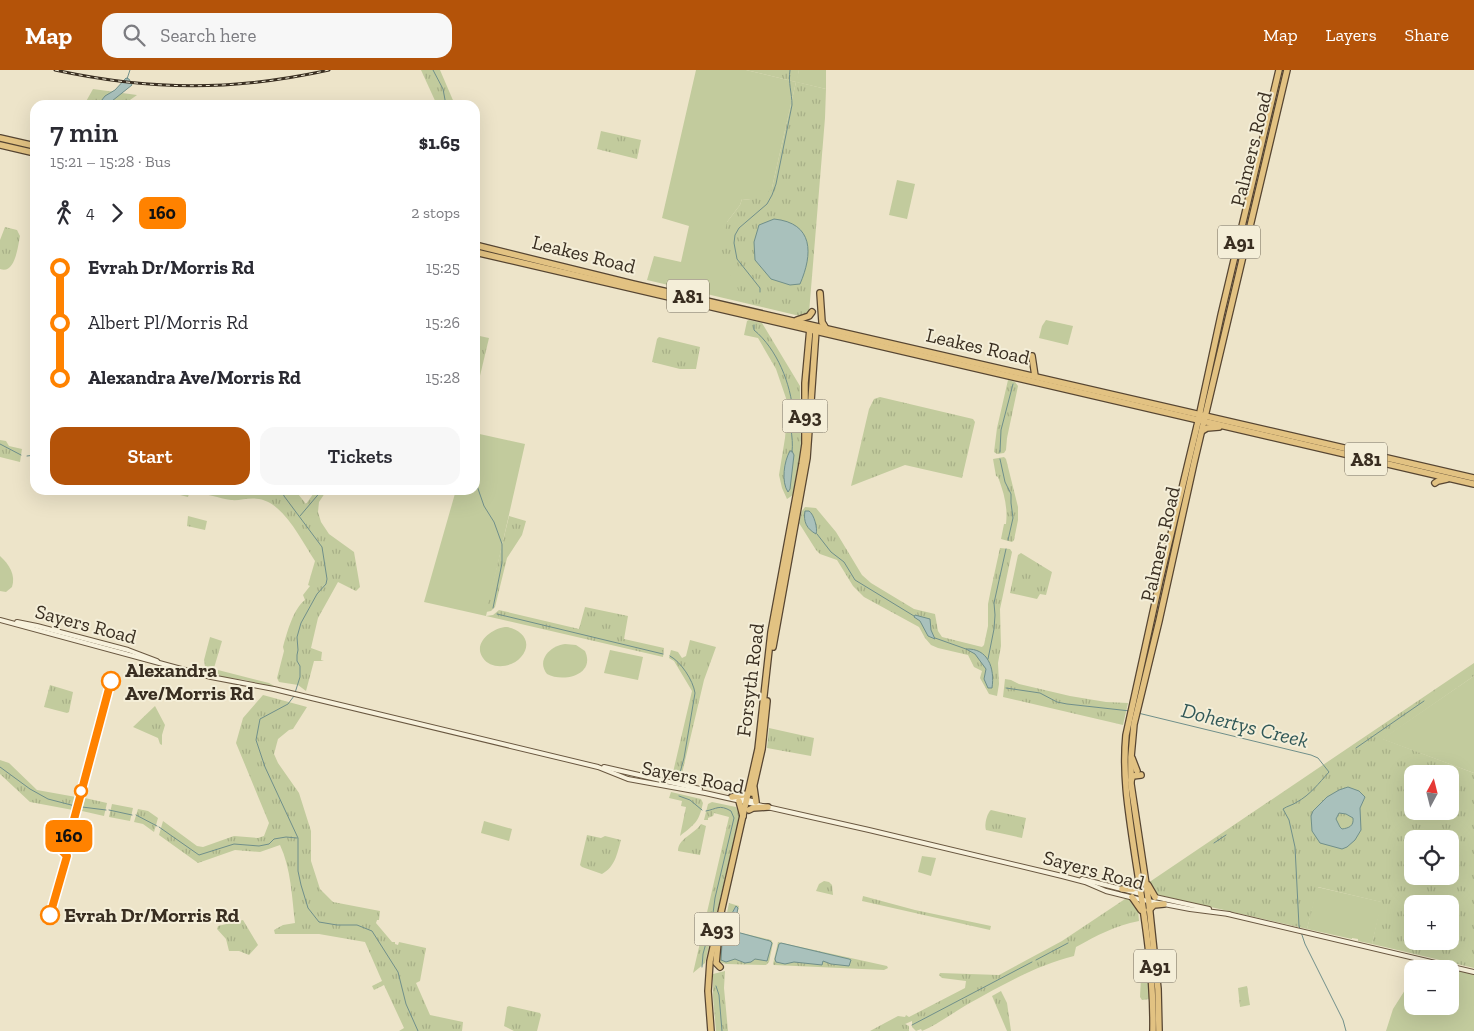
<!DOCTYPE html>
<meta charset="utf-8">
<style>
body{margin:0;font-family:"Zilla Slab",serif;background:#f7f7f7;color:#2b2b33;height:100vh;display:flex;flex-direction:column;font-size:19px;white-space:nowrap}
*{box-sizing:border-box;margin:0}
p{font-size:16px;color:#7c7c81}
.icon{flex:none;width:28px;height:28px;fill:none;stroke:currentColor;stroke-width:2;stroke-linecap:round;stroke-linejoin:round}
.map{position:relative;flex:1;overflow:hidden}
.drawer{position:absolute;left:30px;top:30px;width:450px;height:395px;display:flex;flex-direction:column;background:#fff;border-radius:15px;box-shadow:0 5px 20px #0002}
.drawer>*{flex:none}
.badge{padding:0 10px;border-radius:8px;font-size:18px;line-height:32px}
.needle{width:32px;rotate:7deg}
.fabs{position:absolute;left:1404px;top:695px;display:grid;gap:10px}
.fabs a{display:grid;place-items:center;width:55px;height:55px;border-radius:10px;background:#fff;box-shadow:0 5px 20px #0002;font-size:25px}
.map>.badge{position:absolute;translate:-50% -50%;box-shadow:0 0 0 2px #fff}
.legs{display:flex;align-items:center;gap:8px;height:55px;padding:0 20px;font-size:16px}
.legs p{margin-inline-start:auto}
.headline{display:flex;align-items:center;justify-content:space-between;height:85px;padding:0 20px}
h1{font-size:28px;font-weight:600;line-height:38px}
.cta{display:flex;gap:10px;margin-top:auto;padding:10px 20px}
.cta a{flex:1;height:58px;border-radius:15px;background:#b45309;color:#fff;font-size:20px;font-weight:600;line-height:58px;text-align:center}
.cta a+a{background:#f7f7f7;color:#2b2b33}
ul{padding:0 20px;list-style:none}
li{display:flex;align-items:center;gap:18px;height:55px;font-size:19px}
li i{display:grid;place-items:center;width:8px;height:100%;margin:0 6px;background:currentColor}
li i::after{content:'';width:12px;height:12px;margin:-6px;border:4px solid;border-radius:50%;background:#fff}
li p{margin-inline-start:auto}
li:first-child i{background:linear-gradient(#0000 50%,currentColor 0)}
li:last-child i{background:linear-gradient(currentColor 50%,#0000 0)}
header{display:flex;align-items:center;gap:30px;box-sizing:border-box;height:70px;padding:0 25px;background:#b45309;color:#fff}
header strong{font-size:24px}
nav{display:flex;gap:28px;margin-inline-start:auto;font-size:18px}
.search{width:350px;height:45px;background:#f7f7f7;display:flex;align-items:center;gap:12px;box-sizing:border-box;padding:0 18px;border-radius:15px;color:#7c7c81;font-size:19px}
.map>svg:first-child{display:block}
.grass{fill:#c2cb9d}
.park{fill:url(#park-tufts);fill-rule:evenodd}
.water{fill:#a9c1bc;stroke:#708f8a;fill-rule:evenodd}
.lines{fill:none;stroke-linecap:round;stroke-linejoin:round}
.stream{stroke:#708f8a;stroke-width:1}
.secondary-casing{stroke:#6a5841;stroke-width:6}
.trunk-casing{stroke:#564532;stroke-width:8}
.secondary{stroke:#f7f1dc;stroke-width:4}
.trunk{stroke:#e2c282;stroke-width:5.5}
.rail-casing{stroke:#392e21;stroke-width:3}
.rail{stroke:#f4eed8;stroke-width:1;stroke-dasharray:4;stroke-linecap:butt}
.line-1-casing{stroke:#fff;stroke-width:11}
.line-1{stroke:#ff8200;stroke-width:8}
.stop-1-dot{fill:#fff;stroke:#ff8200;stroke-width:2.5}
.labels{text-anchor:middle;dominant-baseline:central;stroke-width:4;stroke-linejoin:round;paint-order:stroke}
.shield{fill:#f4eed8;stroke:#716858;stroke-width:1}
.shield-label{font-size:19px;font-weight:bold;fill:#392e21}
.street-label{font-size:20px;fill:#392e21;stroke:#f4eed8}
.stop-label{font-size:20px;font-weight:bold;fill:#392e21;stroke:#f4eed8;text-anchor:start}
.water-label{font-size:21px;font-style:italic;fill:#315858;stroke:#f4eed8}
</style>
<header>
<strong>Map</strong>
<div class="search"><svg class="icon" aria-label="search" viewBox="0 0 24 24"><circle cx="10" cy="10" r="6"/><path d="M15 15l6 6"/></svg>Search here</div>
<nav><a>Map</a><a>Layers</a><a>Share</a></nav>
</header>
<div class="map">
<svg width="1474" height="961" viewBox="0 0 1474 961">
<defs>
<pattern id="park-tufts" width="24" height="20" patternUnits="userSpaceOnUse" patternTransform="scale(1.25)"><rect width="24" height="20" fill="#c2cb9d"/><path d="M3 7l-1-3M5 7V3M7 7l1-3M15 17l-1-3M17 17v-4M19 17l1-3" fill="none" stroke="#a7af87"/></pattern>
</defs>
<rect width="100%" height="100%" fill="#ede4c9"/>
<g class="grass">
<path d="M696,0H746L796,12L799,0H826V19L796,12L771,122L751,130L742,129L740,135L727,152L745,233L647,210L654,186L681,192L689,156L662,148Z"/>
<path d="M897,110L915,114L907,149L889,145Z"/>
<path d="M1046,250L1073,256L1068,275L1039,268L1042,256Z"/>
<path d="M475,363L525,374L486,546L424,532L456,420H475Z"/>
<path d="M0,486C9,494 16,505 12,517L6,522L0,521Z"/>
<path d="M507,557C523,560 533,573 521,587C512,598 491,600 483,588C472,573 493,557 507,557Z"/>
<path d="M565,574L576,575L585,581C596,605 563,613 547,604C536,590 550,576 565,574Z"/>
<path d="M610,580L643,587L638,610L604,603Z"/>
<path d="M218,600L269,613L274,616L273,617L245,610L222,607L217,604Z"/>
<path d="M1474,606V703L1382,669Z"/>
<path d="M484,751L512,759L509,771L481,763Z"/>
<path d="M922,786L936,788L931,806L918,802Z"/>
<path d="M1317,817L1382,832L1372,874L1358,871V869L1352,868V869L1307,859Z"/>
<path d="M1434,895L1474,904V961H1386L1393,939L1412,909V936H1450V899H1423Z"/>
</g>
<g class="park">
<path d="M421,0H440L455,35H437Z"/>
<path d="M746,0H799L797,12L826,19L825,48L809,243L804,247L745,233L720,184L727,152L740,135L742,129L751,130L753,119L771,122L796,12Z"/>
<path d="M93,19L137,25L123,35H84Z"/>
<path d="M601,61L641,70L637,89L597,79Z"/>
<path d="M5,157L17,160L20,166C18,176 15,205 0,199V170Z"/>
<path d="M749,250L762,253L800,316L801,380L793,425L787,429L782,418L779,405L785,368L788,334L776,299L758,268L744,265L747,251Z"/>
<path d="M475,265L489,268L479,310L478,311L475,310Z"/>
<path d="M659,267L700,277L696,299H680L652,292L657,269Z"/>
<path d="M1008,310L1015,312L1018,316L1007,368L1006,380L1004,383L997,384L994,382L997,358Z"/>
<path d="M880,327L973,349L975,352L962,408L905,395L851,416L869,339L874,329Z"/>
<path d="M0,370L6,371L9,376L22,379L20,392L0,387Z"/>
<path d="M1004,387L1006,389L1018,437V450L1014,470L1012,472L1001,469L1004,454H1006C1008,437 1004,423 998,407L996,406L993,389Z"/>
<path d="M169,420H295L306,434L316,420H327L319,432L318,442L321,452L329,464L354,482L360,517L356,521L338,512L318,548L311,578L322,582L321,590L324,591H314L306,621L298,615L279,612L277,608L284,581L283,577C287,563 293,539 305,530L303,525L310,516L308,515L315,491C301,470 284,433 259,429C249,427 240,431 231,430C216,428 204,422 189,424L188,427L168,422Z"/>
<path d="M805,437L816,438L836,462L862,505L871,513L914,539L935,544L938,561L942,567L982,577L984,575L988,556V534L991,519L1000,478L1010,479L1012,482L1000,539L1001,576L998,593L999,614L997,626L989,624L980,608L982,601L974,597L968,585L938,578L931,575L925,568L919,557L864,527L853,516L837,490L820,484L816,480L799,453L802,441Z"/>
<path d="M188,446L207,451L205,460L187,456Z"/>
<path d="M509,446L526,451L522,465L507,488L495,537L491,541L486,542Z"/>
<path d="M1021,483L1052,502L1046,525L1040,524L1037,529L1010,523L1018,485Z"/>
<path d="M585,537L628,546L624,569L664,578L663,587L486,546L493,545L499,540L579,559Z"/>
<path d="M210,567L222,571L214,598L205,596L204,590Z"/>
<path d="M690,570L716,577L704,610L680,712L671,711L692,621L674,591L669,588L671,580L678,582L682,588L686,586Z"/>
<path d="M1474,593V606L1383,669L1474,703V898L1372,874L1381,832L1318,817L1307,859L1154,824L1148,813ZM1412,704H1450V741H1412ZM1412,769H1450V806H1412ZM1412,834H1450V871H1412Z"/>
<path d="M1005,609L1011,610L1019,614L1070,626L1106,632L1128,633L1123,655L1003,627Z"/>
<path d="M50,615L73,622L69,642L67,643L44,637Z"/>
<path d="M263,625L307,637L293,659L289,660L278,669L274,684L278,693L299,723L311,761V791L320,819L333,832L380,841L379,850H377L376,853L392,872H395V874L398,875L399,872L426,878L420,911L416,913L430,945L463,952L462,961H399L404,958L384,915L374,920L372,916L382,911L365,872L319,864H275L274,860L283,855L295,853C292,828 291,798 280,775L260,782L235,780L198,793L159,765L163,751L197,776L203,777L234,766L258,768L264,766L269,753L236,673L243,648Z"/>
<path d="M155,636L165,655L162,665V675L160,674L158,668L133,657Z"/>
<path d="M769,658L814,668L811,686L767,678Z"/>
<path d="M0,690L9,693L37,720L76,727L73,740L30,732L0,704Z"/>
<path d="M671,722L701,729L703,733C699,752 695,754 680,766L686,737L681,736L682,731L669,728Z"/>
<path d="M85,728L107,733L104,746L82,741Z"/>
<path d="M712,732L736,737L740,745L705,893L693,903L729,747L714,743L713,746L708,748V750H704L708,734Z"/>
<path d="M112,734L133,738L130,751L109,747Z"/>
<path d="M138,739L148,741L158,748L154,762L143,754L134,752Z"/>
<path d="M991,740L1026,748L1022,768L986,760C984,755 987,743 991,740Z"/>
<path d="M701,754L706,756L700,785L678,781C678,768 695,764 701,754Z"/>
<path d="M587,765L601,768L605,766L621,770C617,784 615,797 602,804L582,797L580,795Z"/>
<path d="M824,811L829,812L832,815L833,825L816,821L819,814Z"/>
<path d="M1131,825L1147,828L1138,840L1139,851C1114,856 1098,865 1076,877L1074,886C1037,895 1002,915 968,934C952,943 939,954 922,961L921,959L916,961L912,957V951L905,954L909,956V961H870L898,946L905,947L906,945L909,947L965,918L966,911L942,908L939,905L940,903L999,905L1062,871Z"/>
<path d="M863,826L915,840L991,856L990,860L862,831Z"/>
<path d="M729,833L739,836L733,861L771,870L773,873L769,892L766,895L726,894L719,892L722,867Z"/>
<path d="M243,850L258,875L249,885L239,881H229L226,869L217,859L218,856Z"/>
<path d="M778,872L887,896L888,898L884,900L774,895L773,894Z"/>
<path d="M725,901L724,918L728,961H716L713,927V904Z"/>
<path d="M1149,904L1150,929L1142,930L1140,927L1141,907Z"/>
<path d="M1247,916L1250,935L1240,937L1238,918Z"/>
<path d="M1001,921L1007,933L1011,961H1007L992,926Z"/>
<path d="M509,936L540,943L541,945L537,961H514L504,956L507,937Z"/>
</g>
<g class="water">
<path d="M126,8L129,9L132,15L107,35H98L105,26L115,20Z"/>
<path d="M774,149C814,153 813,184 800,214L790,215L771,209L755,190L754,172L759,155Z"/>
<path d="M790,381H792L794,385L790,419L788,422C781,412 784,391 790,381Z"/>
<path d="M805,441H809C814,444 818,459 816,464C807,459 803,452 805,441Z"/>
<path d="M915,545L930,549L931,560L935,569L928,566L920,551L914,547Z"/>
<path d="M966,579C988,578 995,598 992,618H988L984,609L986,599L975,584Z"/>
<path d="M1348,717L1359,721L1365,727L1360,738L1361,760L1355,770L1347,777L1342,779L1320,773L1312,761L1311,746L1313,741L1327,727L1339,720ZM1339,743L1346,744L1353,748C1354,756 1349,758 1342,759L1340,757L1336,749Z"/>
<path d="M736,836L738,838L733,861L770,871L772,873L767,891L755,889L751,892L745,893L735,889L726,892L721,890L722,874L727,863L731,845Z"/>
<path d="M781,873L849,889L851,890L849,896L831,894L823,891L822,895L794,892L785,894L776,892L775,889L779,874Z"/>
</g>
<g class="lines">
<g class="stream">
<path d="M433,0L443,19L446,35"/>
<path d="M127,9L130,0"/>
<path d="M760,222V218L737,189L734,173L735,165L739,158L767,134L772,125L776,114L792,35C792,23 788,13 790,0"/>
<path d="M754,255V260C777,279 791,314 793,343C794,349 791,354 791,359C792,367 793,374 792,382"/>
<path d="M0,374L21,385"/>
<path d="M1000,382L1001,360L1013,314"/>
<path d="M27,386L35,385"/>
<path d="M1000,389L1005,412L1011,424V433L1013,448L1008,470"/>
<path d="M475,410L484,436L494,452L502,474V493L493,538"/>
<path d="M282,420L284,426L322,477L327,509L326,514L317,524L301,553L297,567L298,580L297,585V591L300,596V607L294,626L288,634L260,649L256,670L265,697L298,768V801L301,815L308,838L319,852L337,855H357L372,861L398,902L406,934L418,961"/>
<path d="M300,446L322,420"/>
<path d="M817,464L831,482L844,492L855,510L914,546"/>
<path d="M497,544L663,584"/>
<path d="M935,568L966,579"/>
<path d="M670,586C681,592 693,610 695,623L684,688L678,710"/>
<path d="M988,589L994,559L995,545L994,533L1006,479"/>
<path d="M1006,618L1040,623L1057,632L1067,634L1130,641"/>
<path d="M1138,643L1311,685L1318,688L1329,702C1319,713 1310,725 1297,732C1293,735 1287,736 1283,739L1289,750L1295,777L1299,856L1305,874L1343,950L1346,961"/>
<path d="M1356,678L1424,631"/>
<path d="M0,697L30,719L48,729L75,736"/>
<path d="M679,726L690,730L702,740"/>
<path d="M82,737L106,740"/>
<path d="M109,740L132,745"/>
<path d="M136,745L157,756"/>
<path d="M159,757L199,785L234,774L259,776L269,774L274,769L286,767L297,768"/>
<path d="M1214,773L1226,765"/>
<path d="M1036,890L1068,873"/>
<path d="M702,897L703,884L712,851L715,828L734,748L731,741C719,734 717,739 706,741"/>
<path d="M716,916L719,925L722,961"/>
<path d="M912,955L1032,892"/>
</g>
<g class="secondary-casing">
<g id="secondary">
<path d="M0,550L211,607L274,619L598,697L628,709L705,723L869,760L1062,806L1085,812L1106,821L1138,829L1190,839L1229,844"/>
<path d="M17,552L37,556L128,580L157,591"/>
<path d="M604,697L700,719"/>
<path d="M736,727L756,732"/>
<path d="M1082,809L1141,824"/>
<path d="M1155,827L1209,839"/>
<path d="M1228,844L1474,902"/>
</g>
</g>
<g class="trunk-casing">
<g id="trunk">
<path d="M0,68L35,76"/>
<path d="M0,75L35,83"/>
<path d="M475,175L633,214L1474,408"/>
<path d="M475,182L1474,414"/>
<path d="M820,223L822,252L825,257"/>
<path d="M797,250L809,246L812,242"/>
<path d="M1032,286L1035,306"/>
<path d="M1202,361L1207,358L1219,357"/>
<path d="M1435,413L1438,411L1447,409"/>
<path d="M773,577L807,388L816,260"/>
<path d="M1132,688L1137,701"/>
<path d="M1131,710L1133,706L1141,705"/>
<path d="M754,718L756,732"/>
<path d="M752,723L762,679L767,631"/>
<path d="M732,727L748,724"/>
<path d="M739,731L743,746"/>
<path d="M749,740L753,738L768,737"/>
<path d="M1148,815L1155,827"/>
<path d="M1122,819H1133L1139,813"/>
<path d="M1132,827L1141,840"/>
<path d="M1149,840L1154,835L1164,834"/>
<path d="M718,872L716,893L720,897"/>
<path d="M711,961L708,921L710,891L758,679L771,562L802,394L805,374V313L810,258"/>
<path d="M1153,961C1154,903 1144,843 1135,786C1129,745 1122,706 1126,665L1160,510L1197,356L1221,245L1279,0"/>
<path d="M1159,961L1158,919L1149,834L1131,714V687L1134,654L1159,551L1194,393L1287,0"/>
</g>
</g>
<use href="#secondary" class="secondary"/>
<use href="#trunk" class="trunk"/>
<g class="rail-casing">
<path id="rail" d="M55,0C151,21 234,21 329,0"/>
</g>
<use href="#rail" class="rail"/>
</g>
<g class="lines">
<g class="line-1-casing">
<path id="line-1" d="M50,845L67,786L62,781L69,768L111,611"/>
</g>
<use href="#line-1" class="line-1"/>
</g>
<g class="stop-1-dot">
<circle cx="111" cy="611" r="9"/>
<circle cx="81" cy="721" r="6"/>
<circle cx="50" cy="845" r="9"/>
</g>
<g class="labels">
<g class="shield">
<rect x="1218" y="155.5" width="42" height="33" rx="4"/>
<rect x="667" y="209.5" width="42" height="33" rx="4"/>
<rect x="782.5" y="329.5" width="45" height="33" rx="4"/>
<rect x="1345" y="372.5" width="42" height="33" rx="4"/>
<rect x="694.5" y="842.5" width="45" height="33" rx="4"/>
<rect x="1134" y="879.5" width="42" height="33" rx="4"/>
</g>
<g class="shield-label">
<text x="1239" y="172">A91</text>
<text x="688" y="226">A81</text>
<text x="805" y="346">A93</text>
<text x="1366" y="389">A81</text>
<text x="717" y="859">A93</text>
<text x="1155" y="896">A91</text>
</g>
<g class="street-label">
<text transform="translate(1251 79) rotate(-76)">Palmers Road</text>
<text transform="translate(584 184) rotate(14)">Leakes Road</text>
<text transform="translate(978 276) rotate(13)">Leakes Road</text>
<text transform="translate(1160 474) rotate(-77)">Palmers Road</text>
<text transform="translate(86 554) rotate(15)">Sayers Road</text>
<text transform="translate(750 610) rotate(-83)">Forsyth Road</text>
<text transform="translate(693 707) rotate(11)">Sayers Road</text>
<text transform="translate(1094 800) rotate(15)">Sayers Road</text>
</g>
<g class="stop-label">
<text x="125" y="600">Alexandra<tspan x="125" dy="23">Ave/Morris Rd</tspan></text>
<text x="64" y="845">Evrah Dr/Morris Rd</text>
</g>
<g class="water-label">
<text transform="translate(1245 655) rotate(14)">Dohertys Creek</text>
</g>
</g>
</svg>
<div class="fabs">
<a><svg class="needle" viewBox="-14 -14 28 28"><path d="M0-13l5 13h-10z" fill="#e53935"/><path d="M0 13l5-13h-10z" fill="#7c7c81"/></svg></a>
<a><svg class="icon" aria-label="locate" viewBox="0 0 24 24"><circle cx="12" cy="12" r="6"/><path d="M12 2v4M12 18v4M2 12h4M18 12h4"/></svg></a>
<a>+</a>
<a>−</a>
</div>
<b class="badge" style="left:69px;top:766px;background:#ff8200;color:#111">160</b>
<section class="drawer">
<div class="headline"><div><h1>7 min</h1><p>15:21 – 15:28 · Bus</p></div><b>$1.65</b></div>
<div class="legs"><svg class="icon" aria-label="walk" viewBox="0 0 24 24"><circle cx="13" cy="4" r="2"/><path d="M13 8l-2 6 4 7M11 14l-3 7M7 12l3-4h3l4 4"/></svg>4<svg class="icon" aria-label="forward" viewBox="0 0 24 24"><path d="M9 5l7 7-7 7"/></svg><b class="badge" style="background:#ff8200;color:#111">160</b><p>2 stops</p></div>
<ul>
<li><i style="color:#ff8200"></i><b>Evrah Dr/Morris Rd</b><p>15:25</p></li>
<li><i style="color:#ff8200"></i><span>Albert Pl/Morris Rd</span><p>15:26</p></li>
<li><i style="color:#ff8200"></i><b>Alexandra Ave/Morris Rd</b><p>15:28</p></li>
</ul>
<div class="cta"><a>Start</a><a>Tickets</a></div>
</section>
</div>
